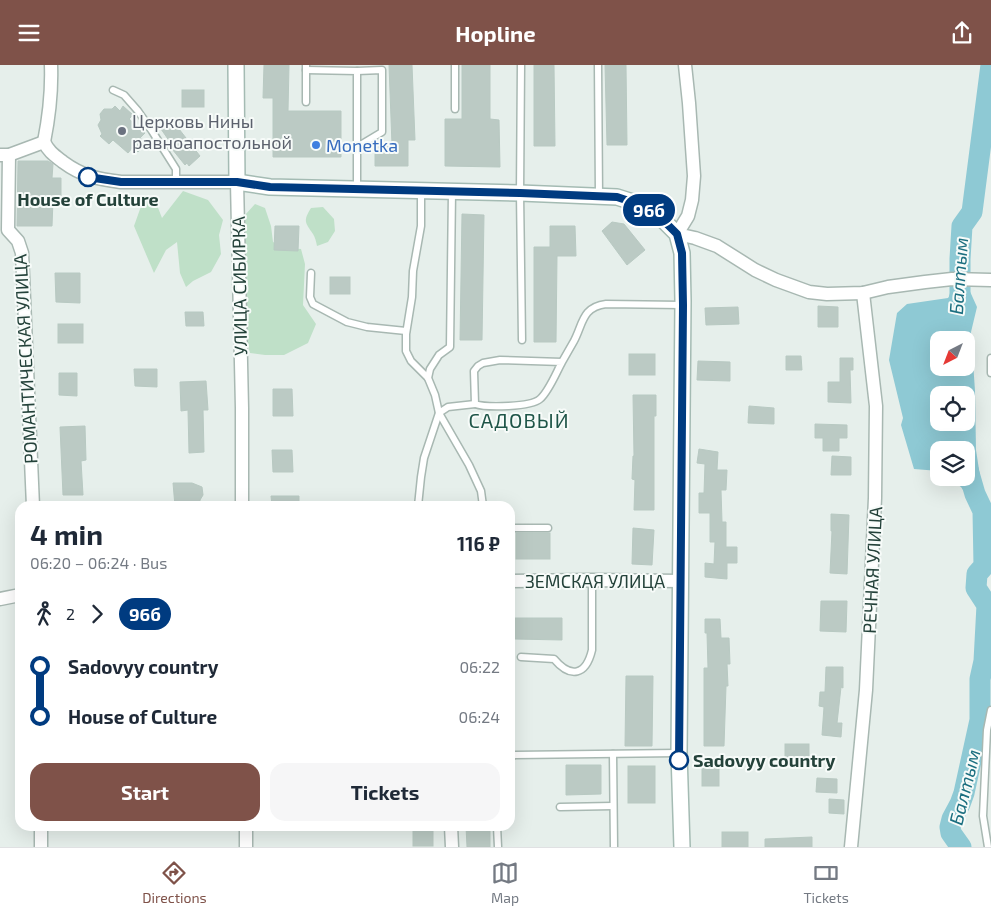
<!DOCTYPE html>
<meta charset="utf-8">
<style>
body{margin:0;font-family:"Exo 2",sans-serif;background:#f6f6f7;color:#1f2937;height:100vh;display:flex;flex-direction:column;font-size:19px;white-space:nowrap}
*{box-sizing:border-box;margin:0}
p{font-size:16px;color:#747a83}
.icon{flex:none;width:28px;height:28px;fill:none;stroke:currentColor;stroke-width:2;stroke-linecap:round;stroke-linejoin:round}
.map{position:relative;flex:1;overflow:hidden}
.sheet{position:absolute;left:15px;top:436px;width:500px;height:330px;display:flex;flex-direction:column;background:#fff;border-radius:15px;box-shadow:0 5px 20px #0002}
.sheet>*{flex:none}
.badge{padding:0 10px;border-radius:16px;font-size:18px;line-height:32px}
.needle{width:32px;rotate:222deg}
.buttons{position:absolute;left:930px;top:266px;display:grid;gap:10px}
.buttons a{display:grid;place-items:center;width:45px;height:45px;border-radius:10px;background:#fff;box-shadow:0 5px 20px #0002;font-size:25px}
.map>.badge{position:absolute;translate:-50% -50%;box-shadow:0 0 0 2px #fff}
.legs{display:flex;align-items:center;gap:8px;height:55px;padding:0 15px;font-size:16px}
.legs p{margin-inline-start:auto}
.headline{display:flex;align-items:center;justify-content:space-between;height:85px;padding:0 15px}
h1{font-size:28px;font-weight:700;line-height:38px}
.action{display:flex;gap:10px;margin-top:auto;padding:10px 15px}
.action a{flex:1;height:58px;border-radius:15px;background:#7f5249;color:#fff;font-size:20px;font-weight:700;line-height:58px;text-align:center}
.action a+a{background:#f6f6f7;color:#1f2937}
ul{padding:0 15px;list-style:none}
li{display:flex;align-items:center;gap:18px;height:50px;font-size:19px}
li i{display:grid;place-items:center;width:8px;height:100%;margin:0 6px;background:currentColor}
li i::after{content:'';width:12px;height:12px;margin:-6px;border:4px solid;border-radius:50%;background:#fff}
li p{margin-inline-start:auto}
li:first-child i{background:linear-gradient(#0000 50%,currentColor 0)}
li:last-child i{background:linear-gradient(currentColor 50%,#0000 0)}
header{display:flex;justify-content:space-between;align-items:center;height:65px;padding:0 15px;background:#7f5249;color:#fff;font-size:22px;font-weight:700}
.dock{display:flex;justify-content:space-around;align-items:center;height:70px;border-top:1px solid #e0e1e3;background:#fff;font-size:14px;color:#747a83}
.dock a{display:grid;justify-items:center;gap:2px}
.dock .on{color:#7f5249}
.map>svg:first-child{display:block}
.green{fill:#bfe0c8}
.water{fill:#8ec9d4;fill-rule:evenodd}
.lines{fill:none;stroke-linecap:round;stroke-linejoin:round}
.river{stroke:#8ec9d4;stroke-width:21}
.building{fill:#bbcac4;stroke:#b8c9c2}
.lane-casing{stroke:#a8b8b2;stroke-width:9}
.street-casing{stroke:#a8b8b2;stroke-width:15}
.secondary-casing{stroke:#a4bbb3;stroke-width:18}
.lane{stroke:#fff;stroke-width:6}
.street{stroke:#fff;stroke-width:12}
.secondary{stroke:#fff;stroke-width:15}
.line-1-casing{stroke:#fff;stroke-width:11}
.line-1{stroke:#003b80;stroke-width:8}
.worship-dot{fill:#6b7280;stroke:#f7fbf9;stroke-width:2}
.shop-dot{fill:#3f7fe0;stroke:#f7fbf9;stroke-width:2}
.stop-1-dot{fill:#fff;stroke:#003b80;stroke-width:2.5}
.labels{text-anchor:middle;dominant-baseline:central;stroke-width:4;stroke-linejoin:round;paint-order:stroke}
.worship-label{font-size:18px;fill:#5b616d;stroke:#f7fbf9;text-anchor:start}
.shop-label{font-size:18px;fill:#366cbe;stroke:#f7fbf9;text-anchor:start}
.stop-label{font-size:18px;font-weight:bold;fill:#24423a;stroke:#f7fbf9}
.street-label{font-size:18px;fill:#24423a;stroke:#f7fbf9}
.water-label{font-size:19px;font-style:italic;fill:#1c6f80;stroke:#f7fbf9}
.quarter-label{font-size:20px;letter-spacing:1px;fill:#1f5548;stroke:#f7fbf9}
</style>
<header><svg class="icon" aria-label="menu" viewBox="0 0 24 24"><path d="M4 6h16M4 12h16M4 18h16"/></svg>Hopline<svg class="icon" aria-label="share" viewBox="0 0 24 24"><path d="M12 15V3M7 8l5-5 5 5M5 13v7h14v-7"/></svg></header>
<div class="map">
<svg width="991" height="782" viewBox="0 0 991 782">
<rect width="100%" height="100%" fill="#e6efeb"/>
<g class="green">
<path d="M183,126L208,135L223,155L219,170L221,189L211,207L193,216L186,222L180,208L177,177L166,185L154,208L134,161L144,133L155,135L162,153Z"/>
<path d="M255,139L265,143L271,161L273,177L286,183L301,184L305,199L303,240L316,259L308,278L284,290H265L250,288L247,277L243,183L245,150Z"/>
<path d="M323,142L334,154L335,166L328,177L317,181C316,176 315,172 313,169C305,157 303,156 311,143Z"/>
</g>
<path class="water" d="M968,222L977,242L971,267L975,326L976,385L984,437L975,442L961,422L949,413L966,412V385H939V406L914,404L901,360L903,353L889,295L897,248L907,239L948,233L957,223ZM939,275H966V302H939ZM939,330H966V358H939Z"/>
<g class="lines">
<g class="river">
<path d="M952,275L960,229V194L962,161L972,147L991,0"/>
<path d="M961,782L951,768L950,762L952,754L960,739L964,728L980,655V614L984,596L987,540L976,523L977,509L984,501L983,446L975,429L966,398"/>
</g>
</g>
<g class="building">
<path d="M264,0H289L288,46H341V92H273V33H263Z"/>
<path d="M389,0H412L415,75H408V101H375V80H392Z"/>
<path d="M462,0H490V54L499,55L500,102L445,101V54H462Z"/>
<path d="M534,0H554L555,81H534Z"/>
<path d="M605,0H626L627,80H607Z"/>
<rect x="182" y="25" width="22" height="17"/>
<path d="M115,41L120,46L123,41L133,50L129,54L145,68L140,73L146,78L138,87L133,82L128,88L113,75L109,79L100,71L102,69L98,60L101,55L100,49L104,44H112Z"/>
<path d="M172,55L200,91L189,101L187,98L185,100L168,79L170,77L161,64Z"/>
<path d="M18,96H48L53,99L52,113H61V135H53L52,161H17Z"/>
<path d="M462,149L484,150L482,275H460Z"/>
<path d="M612,157L624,159L645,185L627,200L602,166Z"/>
<path d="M275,161H299L298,186L274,185Z"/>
<path d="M550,161H575L576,191H557L556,277H534V182H550Z"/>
<path d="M55,208H80V238L56,237Z"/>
<rect x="330" y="212" width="20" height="17"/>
<path d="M818,241L838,242V262H818Z"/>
<path d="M738,242L739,259L706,260L705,243Z"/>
<path d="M185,247H203L204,261H186Z"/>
<rect x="58" y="259" width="25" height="19"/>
<rect x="629" y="289" width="26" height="21"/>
<path d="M786,291H801L802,305H786Z"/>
<path d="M840,293H853V305H850L851,338L828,337V317H840Z"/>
<path d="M698,296L730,297V316L697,315Z"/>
<path d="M134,304H157V322L135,321Z"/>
<path d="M59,308H77V331L59,330Z"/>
<path d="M206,316L208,345H203L204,387L189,388L188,345L181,346L180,317Z"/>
<path d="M273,324H292L293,351H273Z"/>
<path d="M633,330H656V351H654V445H634L635,415L632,414L633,391H634Z"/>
<path d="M749,341L774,343V359L748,358Z"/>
<path d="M815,359L847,360V373H839V386H823V373H815Z"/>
<path d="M85,361L86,395L81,396L83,430H63L60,362Z"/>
<path d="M699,384L718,387L717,405H727L726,425H721L722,457H726V482H737V498H727V514L705,512V498L714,499L715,477H710V448H699V428H704L705,399L697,398Z"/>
<path d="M272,385H292L293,407H273Z"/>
<path d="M832,391L851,392V410H831Z"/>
<path d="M173,418H192L202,422L203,430L200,435V441H175Z"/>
<path d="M271,431H299V441H272Z"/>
<path d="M831,449L849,450L847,509L830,508L832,466H831Z"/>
<path d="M633,463L654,465L652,500L632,499Z"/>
<rect x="516" y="468" width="34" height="26"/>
<path d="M821,536H847L846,567L820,566Z"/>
<path d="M515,553H562V575L515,574Z"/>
<path d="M705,554H720L721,573H729L730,599H727L728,621H726L724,681H704V603H708L707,568H705Z"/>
<path d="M826,602H843V623L841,622L837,658H842L841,672L822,670L824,642L819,641L820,627H825Z"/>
<path d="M626,611H653L652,681H625Z"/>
<rect x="785" y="679" width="24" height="18"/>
<path d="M566,700H601V729L566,730Z"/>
<rect x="628" y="701" width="27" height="37"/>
<rect x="702" y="703" width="17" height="18"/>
<path d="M817,713L837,714V728L816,727Z"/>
<path d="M829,734L844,735V749L829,748Z"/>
<path d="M466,761H490V782H467Z"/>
<rect x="413" y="765" width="20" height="16"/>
<rect x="722" y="767" width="26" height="15"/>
<path d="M812,772V782H765V774Z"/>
</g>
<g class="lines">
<g class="lane-casing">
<g id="lane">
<path d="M306,0V37"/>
<path d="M521,0L520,128L522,275"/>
<path d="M598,0L599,131"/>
<path d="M306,5L357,6V123"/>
<path d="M357,6L382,5V67L357,82"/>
<path d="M113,25L124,30L138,46L152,66L176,104V117"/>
<path d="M455,44V0"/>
<path d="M421,126V161L413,206L412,232L406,269V286L411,296L428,313"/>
<path d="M452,127L450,282L439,290L430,304L428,313L435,330L439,348L469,400L481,426L483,441"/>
<path d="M311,208L310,232L313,239L347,257L367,262L406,266"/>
<path d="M991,293V308"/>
<path d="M562,297C556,308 549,326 540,334C531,342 487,343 475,339L474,306L478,301L483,298L500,295L562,297C566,290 570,283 574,276C583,259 582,242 606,239L682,240"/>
<path d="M418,441L421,412L424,393L439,348L448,342L475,339"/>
<path d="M510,465L514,463H548"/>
<path d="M521,592L554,594C571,614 586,610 592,585V515"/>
<path d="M613,689L614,782"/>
<path d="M510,692L515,690L678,688"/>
<path d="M560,742L613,741"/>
<path d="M497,761L498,782"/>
<path d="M988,782L983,751L987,665L991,645"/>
</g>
</g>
<g class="street-casing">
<g id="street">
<path d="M685,0L689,38L694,111L692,135L688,151L677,169L695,173L717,181L755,205L776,215L809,227L827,229L863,228L888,222L925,217L952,214L991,215"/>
<path d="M44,77C49,52 52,27 51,0"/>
<path d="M0,90H9L44,77C49,87 54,90 63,97C82,111 97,114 121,117H237L242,343V441"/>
<path d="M9,90L8,165L18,176L22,188L33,441"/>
<path d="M510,516L592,515L681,516"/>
<path d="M0,534L20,530"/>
<path d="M41,761V782"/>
<path d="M451,761L452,782"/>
<path d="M246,782V761"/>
<path d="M851,782L866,625L875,433L876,341L863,228"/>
</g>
</g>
<g class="secondary-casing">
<path id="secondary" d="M236,0L237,117L270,122L520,128L617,132L639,139L657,149L677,169L682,188L683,236L679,688L682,782"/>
</g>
<use href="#lane" class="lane"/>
<use href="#street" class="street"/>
<use href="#secondary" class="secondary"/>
</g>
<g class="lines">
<g class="line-1-casing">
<path id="line-1" d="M88,112L121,117H237L270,122L520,128L617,132L638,139L657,149L677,169L682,188L683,240L679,695"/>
</g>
<use href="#line-1" class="line-1"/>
</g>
<circle class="worship-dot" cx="122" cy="66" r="5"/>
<circle class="shop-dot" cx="316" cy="80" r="5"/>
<g class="stop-1-dot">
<circle cx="88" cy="112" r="9"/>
<circle cx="679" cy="695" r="9"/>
</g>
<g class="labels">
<g class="worship-label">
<text x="132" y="56">Церковь Нины<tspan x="132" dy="21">равноапостольной</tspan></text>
</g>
<g class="shop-label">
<text x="326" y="80">Monetka</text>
</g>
<g class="stop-label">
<text x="88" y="134">House of Culture</text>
<text x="693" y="695" text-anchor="start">Sadovyy country</text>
</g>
<g class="street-label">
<text transform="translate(239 221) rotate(-91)">УЛИЦА СИБИРКА</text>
<text transform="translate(25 294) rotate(-93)">РОМАНТИЧЕСКАЯ УЛИЦА</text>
<text transform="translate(872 505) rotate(-87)">РЕЧНАЯ УЛИЦА</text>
<text x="595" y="516">ЗЕМСКАЯ УЛИЦА</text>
</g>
<g class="water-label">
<text transform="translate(958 211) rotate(-86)">Балтым</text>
<text transform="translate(964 722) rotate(-76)">Балтым</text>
</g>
<g class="quarter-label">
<text x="519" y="355">САДОВЫЙ</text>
</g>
</g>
</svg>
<div class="buttons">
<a><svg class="needle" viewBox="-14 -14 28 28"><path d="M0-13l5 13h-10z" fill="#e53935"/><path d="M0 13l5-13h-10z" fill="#747a83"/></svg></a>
<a><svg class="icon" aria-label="locate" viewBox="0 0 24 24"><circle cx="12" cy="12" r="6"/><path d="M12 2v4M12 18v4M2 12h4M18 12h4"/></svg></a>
<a><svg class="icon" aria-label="layers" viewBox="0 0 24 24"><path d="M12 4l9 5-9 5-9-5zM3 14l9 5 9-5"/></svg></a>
</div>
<b class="badge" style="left:649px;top:145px;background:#003b80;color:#fff">96б</b>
<section class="sheet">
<div class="headline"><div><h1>4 min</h1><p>06:20 – 06:24 · Bus</p></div><b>116 ₽</b></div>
<div class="legs"><svg class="icon" aria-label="walk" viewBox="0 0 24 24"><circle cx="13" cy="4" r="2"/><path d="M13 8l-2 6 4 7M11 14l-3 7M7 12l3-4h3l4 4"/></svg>2<svg class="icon" aria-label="forward" viewBox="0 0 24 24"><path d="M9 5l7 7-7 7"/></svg><b class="badge" style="background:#003b80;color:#fff">96б</b></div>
<ul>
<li><i style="color:#003b80"></i><b>Sadovyy country</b><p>06:22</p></li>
<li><i style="color:#003b80"></i><b>House of Culture</b><p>06:24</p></li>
</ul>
<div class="action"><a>Start</a><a>Tickets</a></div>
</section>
</div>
<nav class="dock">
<a class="on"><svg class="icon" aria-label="directions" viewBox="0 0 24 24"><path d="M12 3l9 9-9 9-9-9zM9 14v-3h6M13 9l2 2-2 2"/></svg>Directions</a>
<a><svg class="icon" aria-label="map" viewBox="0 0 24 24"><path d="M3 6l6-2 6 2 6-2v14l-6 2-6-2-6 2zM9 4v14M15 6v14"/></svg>Map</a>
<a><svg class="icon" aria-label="tickets" viewBox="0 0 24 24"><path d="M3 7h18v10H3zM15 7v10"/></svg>Tickets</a>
</nav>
